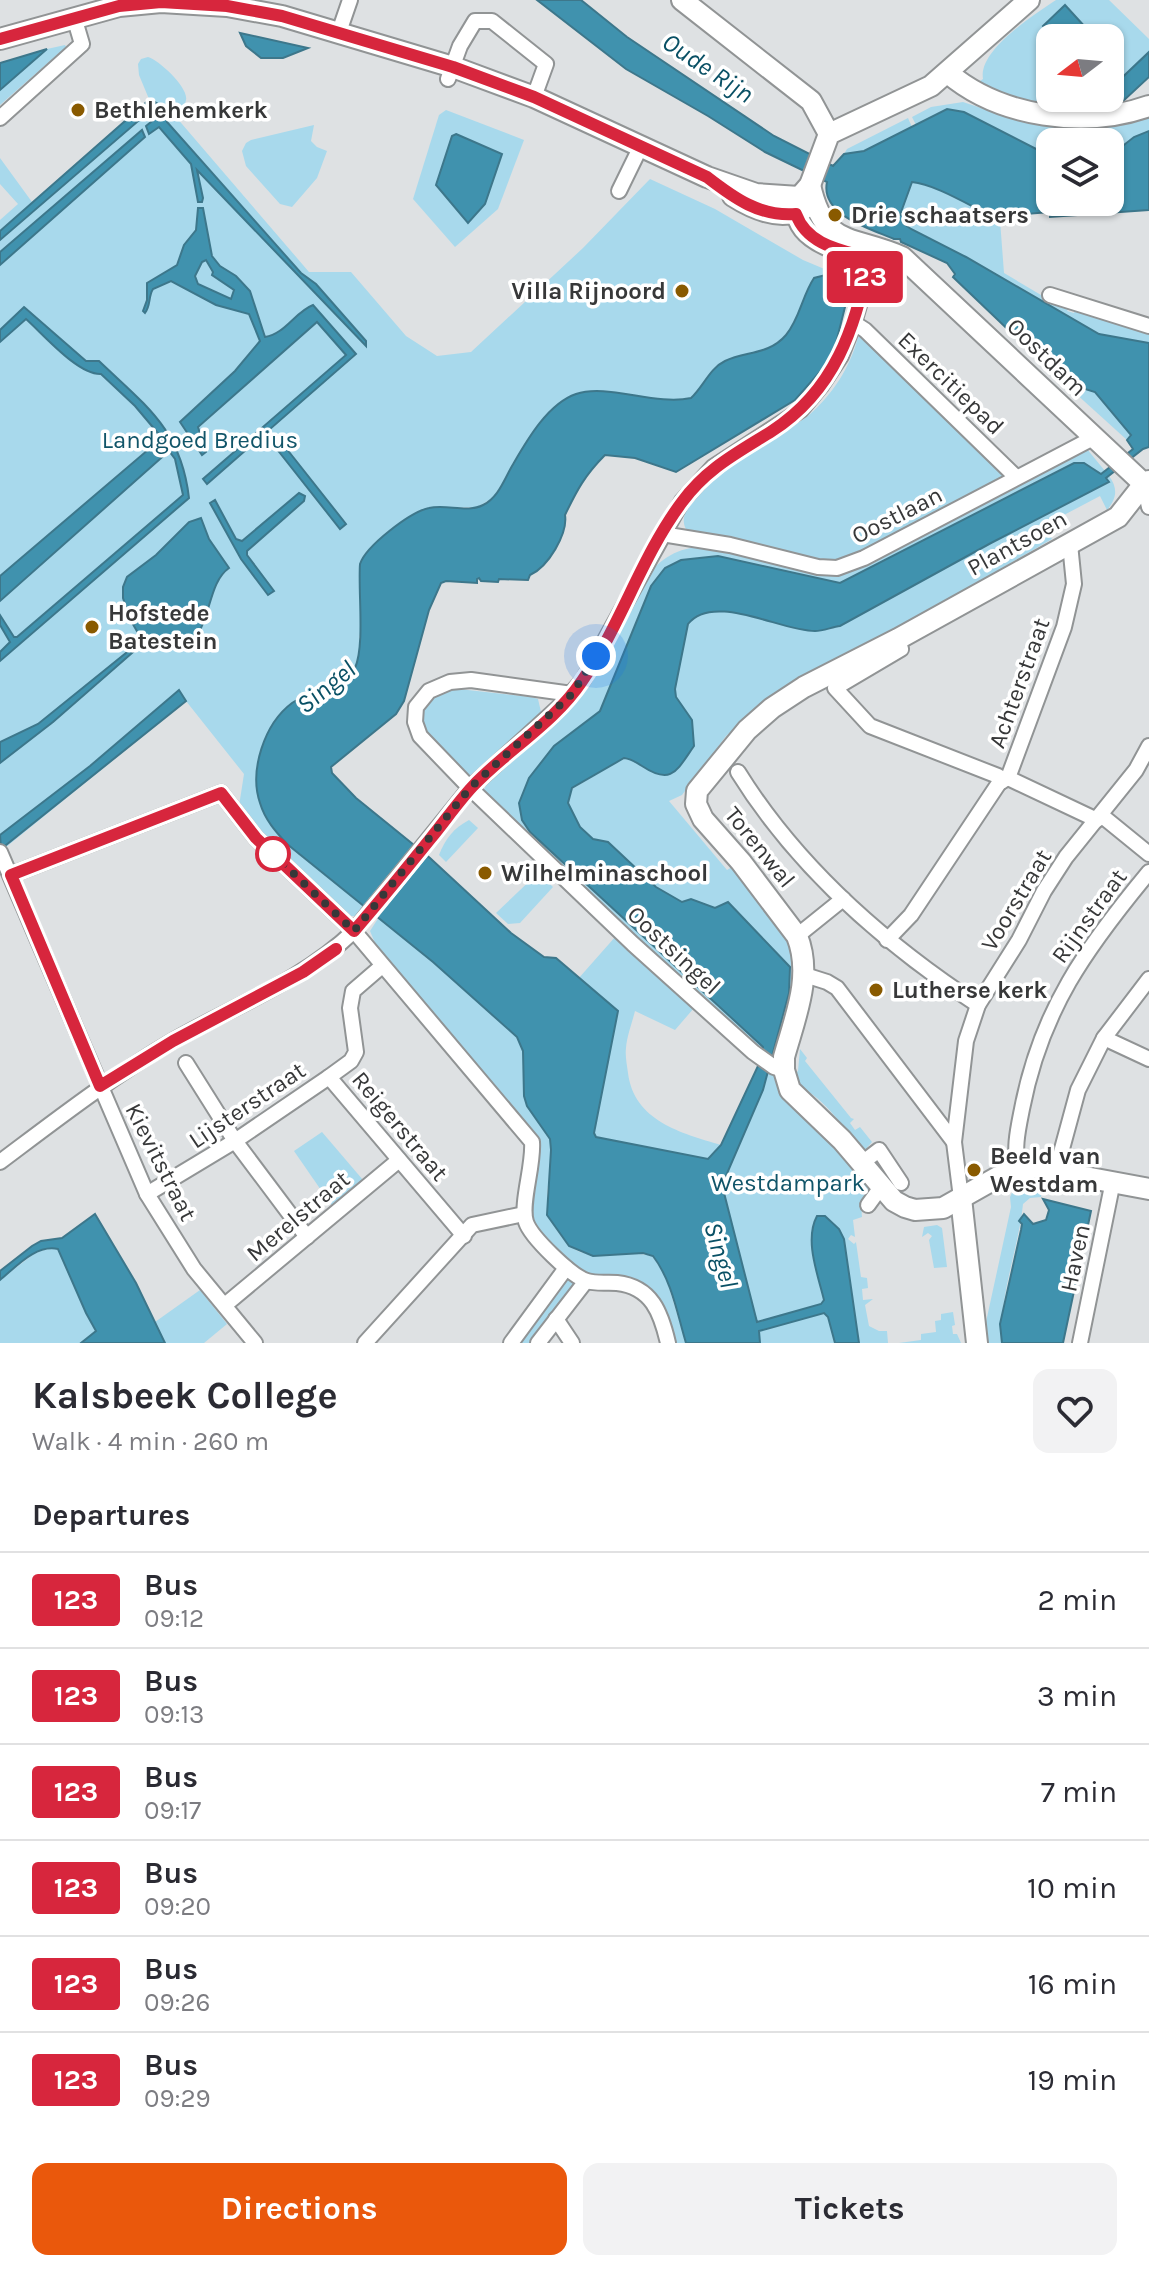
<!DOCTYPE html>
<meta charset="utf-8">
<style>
body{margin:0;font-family:Karla,sans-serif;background:#f2f2f3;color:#2b2b33;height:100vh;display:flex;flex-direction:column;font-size:30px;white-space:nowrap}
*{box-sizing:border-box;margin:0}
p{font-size:26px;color:#7c7c81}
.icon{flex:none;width:44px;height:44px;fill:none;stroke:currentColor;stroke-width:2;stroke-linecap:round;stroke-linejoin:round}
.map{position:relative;height:1343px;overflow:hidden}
.drawer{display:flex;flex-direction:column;background:#fff;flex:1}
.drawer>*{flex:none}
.badge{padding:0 16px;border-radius:6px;font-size:28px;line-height:52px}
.needle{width:52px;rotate:254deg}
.controls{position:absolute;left:1036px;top:24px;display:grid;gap:16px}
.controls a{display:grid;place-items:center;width:88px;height:88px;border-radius:16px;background:#fff;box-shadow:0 2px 6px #0004;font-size:40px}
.you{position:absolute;width:40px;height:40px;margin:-20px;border:6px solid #fff;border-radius:50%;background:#1a73e8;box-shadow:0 0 0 12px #1a73e833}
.map>.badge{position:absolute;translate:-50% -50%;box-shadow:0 0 0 4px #fff}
h2{padding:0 32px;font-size:30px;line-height:72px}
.round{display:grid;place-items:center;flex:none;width:84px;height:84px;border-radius:16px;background:#f2f2f3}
.headline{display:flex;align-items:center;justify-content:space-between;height:136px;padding:0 32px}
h1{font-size:38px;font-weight:700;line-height:60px}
.primary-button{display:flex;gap:16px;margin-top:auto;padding:16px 32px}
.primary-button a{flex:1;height:92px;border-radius:16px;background:#ea580c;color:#fff;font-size:32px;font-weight:700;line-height:92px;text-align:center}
.primary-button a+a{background:#f2f2f3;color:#2b2b33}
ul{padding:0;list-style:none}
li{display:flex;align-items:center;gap:24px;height:96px;padding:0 32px;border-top:2px solid #e1e1e2}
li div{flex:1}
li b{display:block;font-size:30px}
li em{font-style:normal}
li .badge{min-width:88px;font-weight:700;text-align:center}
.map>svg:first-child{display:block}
.green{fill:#a8d9ec}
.water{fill:#4092ae;stroke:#3d778b;stroke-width:2;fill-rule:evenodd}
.pier{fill:#dee1e3}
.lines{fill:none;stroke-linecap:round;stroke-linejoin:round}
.street-casing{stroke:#919495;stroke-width:18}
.secondary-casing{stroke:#919495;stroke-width:24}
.street{stroke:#fff;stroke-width:14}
.secondary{stroke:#fff;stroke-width:20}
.line-casing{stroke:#fff;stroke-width:18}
.line{stroke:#d7263d;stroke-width:12}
.walk{stroke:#373839;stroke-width:8;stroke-dasharray:0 14.4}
.poi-dot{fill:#895a00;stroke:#fff;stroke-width:3}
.stop-dot{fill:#fff;stroke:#d7263d;stroke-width:4}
.labels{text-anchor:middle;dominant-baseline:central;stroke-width:7;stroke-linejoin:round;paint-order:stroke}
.poi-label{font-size:24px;font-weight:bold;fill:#373839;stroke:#fff;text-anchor:start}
.street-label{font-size:24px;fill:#373839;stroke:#fff}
.park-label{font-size:24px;fill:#115569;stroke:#fff}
.water-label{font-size:26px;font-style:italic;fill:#095065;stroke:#fff}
</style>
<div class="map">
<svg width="1149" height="1343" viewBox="0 0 1149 1343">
<rect width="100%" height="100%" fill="#dee1e3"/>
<g class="green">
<path d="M1056,0H1109L1149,39V52L1110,89V38H1075L1086,27L1043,26L1054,38H1050V98H1101C1072,125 1019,99 986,89L980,81L983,79C978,50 1034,15 1056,0Z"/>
<path d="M65,45L66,47L0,105V90L47,49Z"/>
<path d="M148,57C159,60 189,88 186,100C185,106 179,112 176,117L309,272H351L406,336L437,356L471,352L583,248L650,179L715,209L803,260L834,273L813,279L794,323L780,341L691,398L669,400L590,392L569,397L538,426L493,498L477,507L427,508L398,525L388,534L359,637V657L354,672L343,683L307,696L257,770L259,800L274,830L287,844L364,905L358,916H348L269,843L239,806L244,774L186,701L0,852V220L18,204L0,184V158L32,202L149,99L139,75L138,64L141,59Z"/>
<path d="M963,102L1026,123L1068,129L1041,152L964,112L947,109L916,125L912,117L931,107Z"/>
<path d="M446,110L524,140L498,209L455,247L413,199L439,115Z"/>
<path d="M1149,112V131L1134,137L1110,156V142H1079L1099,125Z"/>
<path d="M908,118L912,127L864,151L844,154L847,149Z"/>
<path d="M314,125L311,141L317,147L327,151L317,178L292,207L280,204L246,166L242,151L246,143L251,140Z"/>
<path d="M911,182C936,184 975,209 1000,220L1004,273L1046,298L1069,308L1067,311L1074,313L1075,310L1149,329V343L1099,334L966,257L924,237L904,224L900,216Z"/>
<path d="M858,337H862L1004,477L860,554L832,562L688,532C659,498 787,434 809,415C832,395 850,368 858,337Z"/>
<path d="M1063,382L1095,392L1131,435L1127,440Z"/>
<path d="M1087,449L1105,471L1101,475L1092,467L1074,463L840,583L718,556L680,560L665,568L645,599L600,711L554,746L530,832L763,1047V1052L728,1024L482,793L489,780L576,699L645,577C662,558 679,546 706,547L834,574L851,571Z"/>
<path d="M1109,476C1118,488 1117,498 1107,510L1100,496L1045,525L1052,539L884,637L772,696L726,736L682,795L669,801L727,870L732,867L788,935L798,970L777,1052L771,1057L715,908L691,899L683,903L656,887L608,842L593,839L580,827L568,803L572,789L624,758L676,771L694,747L692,720L676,697L675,689L688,624C713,592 781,631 815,631C823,631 832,627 840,626L991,543L1108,483L1106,479Z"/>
<path d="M450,688L531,697L538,699L541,712L469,777C453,761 403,725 427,700C432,695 444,692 450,688Z"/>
<path d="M469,820L478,828L446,862L439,855C445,839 454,828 469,820Z"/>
<path d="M538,873L553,887L520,923L508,924L496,913Z"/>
<path d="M379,917C418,950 459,981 495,1016C504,1024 515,1032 520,1043C529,1061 520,1084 526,1103C531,1118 548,1127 551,1144C556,1180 535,1195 558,1232C564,1241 570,1248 580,1252C604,1260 629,1250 652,1256L665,1275L686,1343H673L660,1304L584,1273L562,1257L533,1225L531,1211L539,1149L372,945L375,943L370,931Z"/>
<path d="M616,936L694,1008L675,1030L635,1011C632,1023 627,1036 626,1048C625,1056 627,1065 628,1073C634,1121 681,1133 721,1145L708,1159L597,1138L594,1133L578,979Z"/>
<path d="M800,1049L807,1058L805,1061L851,1118L854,1119L850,1123L855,1130L860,1127L872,1142L864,1151C843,1129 827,1099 798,1086L794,1074L798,1071Z"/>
<path d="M766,1071L774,1076L782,1097L838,1150L868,1185C868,1196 860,1204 862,1217L853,1220L855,1237L851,1235L848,1239L854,1244L856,1242L861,1277L867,1278L868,1288L862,1289L863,1300L873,1299L865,1305L869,1326L879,1331H887L888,1343H760L722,1185L763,1090Z"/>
<path d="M322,1132L363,1180L332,1206L294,1151Z"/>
<path d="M1017,1182L1043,1187L1041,1197L1030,1198L1023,1204C1019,1247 998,1299 1002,1343H988L986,1322L1011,1207L1010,1197Z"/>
<path d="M937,1225L942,1228L947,1267L934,1268L929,1240L932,1236L928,1233L922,1237L924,1227Z"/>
<path d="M54,1247L59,1249L86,1313L96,1331L81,1343H0V1280L35,1253Z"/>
<path d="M566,1276L575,1281V1284L531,1343H515Z"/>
<path d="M200,1290L227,1324L204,1343H165L155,1322Z"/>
<path d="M953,1312L955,1325L952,1326L953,1334H957L961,1343H899L921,1340V1334L936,1332L935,1321L941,1320V1314Z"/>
</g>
<g class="water">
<path d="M537,0H581L627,37L774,136L833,166L844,154L864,151L947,109L964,112L1040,151L1050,144V202H1110V156L1134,137L1149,131V210L1050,217V212L1000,216V220C975,209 936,184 912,182L900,215H903L904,224L911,229L966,257L1099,334L1149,343V447L1143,449L1106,478L1109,482L991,543L840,626C832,627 823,631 815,631C781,631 713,592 688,624L675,689L676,697L692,720L694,746C677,770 672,786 642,766C635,762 632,759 624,758L572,788L568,803L580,827L593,839L608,842L656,887L682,902L691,899L715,908L728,902L790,967L789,993L763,1090L722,1185L757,1322L821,1304L824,1300C818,1275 804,1240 817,1216H825L839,1229L844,1239L859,1343H835L828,1317L824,1313L759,1331L760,1343H686C677,1313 672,1281 653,1256L643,1253L593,1256L569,1246L547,1215L551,1150L550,1139L527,1106L524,1096L523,1051L517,1037L433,962L287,844C276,832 265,820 260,803C249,771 264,724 292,703C311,689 344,694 355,668C365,645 358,592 360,564C366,546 410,512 429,508C446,504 468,513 483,505C498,498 504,480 512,466C526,442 547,404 576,394C607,383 655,406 691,398C703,387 710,368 725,361C746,351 769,355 786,335C800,318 802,296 814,278L834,273L836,269L845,273L842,277L849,291L836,343L826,365L795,400L676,472L635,458L605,455C585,475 577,490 565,515C568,534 548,567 530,575L528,580L499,579L498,582L481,581L479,578L477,579V583L446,581L441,583L429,610L404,701L396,714L331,767L332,773L356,798L430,858L511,933L544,957L556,958L618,1011L594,1133L596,1137L708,1159L721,1145L758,1066L763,1047L530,832L522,820L519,803L529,778L554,746L600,711L651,586L665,568L681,560L718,556L840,583L1074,463H1084L1101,474L1133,449L1127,440L1131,435L1095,392L1063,382L953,277L955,274L947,263L901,242L900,239H894C871,229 820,215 827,182L765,152L708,116L626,69Z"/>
<path d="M1065,5L1086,28L1075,38H1054L1043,26Z"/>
<path d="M240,33L308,48L283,58H261L246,46Z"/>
<path d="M47,49L0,90V63Z"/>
<path d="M1149,52V77L1079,142H1053L1101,98H1110V89Z"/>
<path d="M150,99L158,104L0,240V231Z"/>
<path d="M168,108L171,112L166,117L167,122L301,273L316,284L366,341V346L197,170L203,198L202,202H198L191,164L159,127L149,134L146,126Z"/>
<path d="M142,130L145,137L0,265V252Z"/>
<path d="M456,134L502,154L485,204L468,223L436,185L452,136Z"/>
<path d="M198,208H203L212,256L220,266L236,276L250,291L265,337C285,334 295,312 313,305L356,354L207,484L203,479L346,355L317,322L198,427L206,452L202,455L180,422L235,371L260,341L249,314L216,305L171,281L153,289C148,297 151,305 145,313L143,311L147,300V283L177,265L184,245L196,230ZM206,260L213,272L212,275L234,290L231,299L198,284L195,276L202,262Z"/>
<path d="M24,307L86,361H99C146,406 181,429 189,498L0,661V652L10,642L0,625V615L14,637H17L183,495L175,459L169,451L0,601V576L162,438L135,406L101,374C78,375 44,335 26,319L0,342V330Z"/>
<path d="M282,443L346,524L340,529L276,448Z"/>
<path d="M299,493L305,496L304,501L247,551V555L274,591L268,595L241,559L210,503L215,500L236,539L242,541Z"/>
<path d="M201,518L209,539L229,568C209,582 211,617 195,639L171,646L151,640L140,646L53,722L0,763V742L38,724L142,640L130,619L123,598V587L127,577L156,555L189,522Z"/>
<path d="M179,690L186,701L1,849L0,835L90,766Z"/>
<path d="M1043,1199L1091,1211L1063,1343H1002L1000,1324L1021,1230L1022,1224L1019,1221L1024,1214L1033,1224L1046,1220L1049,1210Z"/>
<path d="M95,1214L136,1283L165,1343H81L96,1331L86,1313L58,1249C36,1244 16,1267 0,1280V1271L32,1246L41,1241L62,1238Z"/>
</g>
<path class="pier" d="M416,841L430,853L376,920L361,908Z"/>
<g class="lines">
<g class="street-casing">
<g id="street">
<path d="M339,32L350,0"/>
<path d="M448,79L460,46L475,21H492L546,64L534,97"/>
<path d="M0,118L82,44L74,17"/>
<path d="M619,191L641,146"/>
<path d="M1050,295L1149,326"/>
<path d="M854,323L865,330L1016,477"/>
<path d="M1149,485L1144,484L1149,507"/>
<path d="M662,534L730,545L818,567L837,568L864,558L1093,438"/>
<path d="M898,639L901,649L835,688L870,726L998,776L1001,782"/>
<path d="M572,694L471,680L450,682L429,691L416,707L415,722L420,736L470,788L633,944L753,1052L774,1067L784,1070"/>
<path d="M738,772C797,867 885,944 978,1005"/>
<path d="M1008,778L1097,820"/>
<path d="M1101,815L1149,854"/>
<path d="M0,852L147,1194L194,1269L255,1343"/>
<path d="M11,875L221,793L256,838L354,931L532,1142C534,1165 520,1204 526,1222C531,1237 571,1276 587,1281C596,1284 608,1282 617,1283C652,1287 661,1313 668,1343"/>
<path d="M797,936L843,899"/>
<path d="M887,940L911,915L999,783L1008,778L1064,627L1074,584L1070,544"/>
<path d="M382,966L353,991L350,1008L356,1052L351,1061L329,1077L464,1236"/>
<path d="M805,975L827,982L837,988L954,1142"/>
<path d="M1104,1038L1149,1059"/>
<path d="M186,1063L235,1141L307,1237"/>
<path d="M0,1162C56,1120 110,1078 171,1042C233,1006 301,982 354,931L470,788L559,707L583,680L682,501L713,467L801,410L821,386L841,356L854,323L862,295L871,246"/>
<path d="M862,1163L879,1150L901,1183"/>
<path d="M1019,1170C1013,1150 1018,1129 1022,1109C1041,1010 1086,948 1149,872"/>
<path d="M1056,1171L1078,1090L1104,1038L1149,979"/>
<path d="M147,1194L235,1141L329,1077"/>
<path d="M961,1198L954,1142L966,1041L978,1005L1019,940L1044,891L1066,857L1136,770L1149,746"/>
<path d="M868,1205L881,1187"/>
<path d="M225,1305L399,1160"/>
<path d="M556,1319L572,1343"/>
<path d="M365,1343L472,1225L524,1214"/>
<path d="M511,1343L566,1268"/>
<path d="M538,1343L586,1281"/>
<path d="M1080,1343L1113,1181"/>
</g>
</g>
<g class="secondary-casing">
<g id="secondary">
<path d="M682,0L811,101L829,134"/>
<path d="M0,39L119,6L161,2L227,6L282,16L453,67L534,97L707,177L756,194L799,197L814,202"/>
<path d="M948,73C1000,117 1085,129 1149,106"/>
<path d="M810,185C824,249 853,235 902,257L1144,484"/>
<path d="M803,193L810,185L829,134L931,86L1029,0"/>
<path d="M733,196C755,210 783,222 807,207"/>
<path d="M799,197C787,232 827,248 855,254"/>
<path d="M1149,481L1144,484L1118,517L898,639L804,687L772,708L747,730L697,791L696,804L703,819L741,862L797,936C813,976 795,1017 784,1057V1070L790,1090L842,1140L894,1201L905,1207L915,1210L943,1208L998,1177L1031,1167L1149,1189"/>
<path d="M961,1198L977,1343"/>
</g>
</g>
<use href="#street" class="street"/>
<use href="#secondary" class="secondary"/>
</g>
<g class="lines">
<g class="line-casing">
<path id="line" d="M0,39L119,6L161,2L227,6L282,16L453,67L534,97L707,177C734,198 760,217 796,214C807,245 841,250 869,258C856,328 834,391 772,431C737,453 707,468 682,502C641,557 621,625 582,681C554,723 507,750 473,786C458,802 445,821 431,838C406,869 380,901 354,931L256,838L221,793L11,875L100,1086L173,1041L303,972L336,949"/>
</g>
<use href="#line" class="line"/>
<path class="walk" d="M273,854L354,931L470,788L572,694L596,656"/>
</g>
<g class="poi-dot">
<circle cx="78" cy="110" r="8"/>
<circle cx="835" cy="215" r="8"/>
<circle cx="682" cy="291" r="8"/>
<circle cx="92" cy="627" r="8"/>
<circle cx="485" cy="873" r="8"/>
<circle cx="876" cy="990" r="8"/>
<circle cx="974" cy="1170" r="8"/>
</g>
<circle class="stop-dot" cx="273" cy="854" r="16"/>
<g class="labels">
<g class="poi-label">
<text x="94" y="110">Bethlehemkerk</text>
<text x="851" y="215">Drie schaatsers</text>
<text x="666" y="291" text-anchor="end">Villa Rijnoord</text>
<text x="108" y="613">Hofstede<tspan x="108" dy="28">Batestein</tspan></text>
<text x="501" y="873">Wilhelminaschool</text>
<text x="892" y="990">Lutherse kerk</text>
<text x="990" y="1156">Beeld van<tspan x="990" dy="28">Westdam</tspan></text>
</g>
<g class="street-label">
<text transform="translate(1047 357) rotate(44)">Oostdam</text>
<text transform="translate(951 383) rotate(44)">Exercitiepad</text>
<text transform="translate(897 515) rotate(-27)">Oostlaan</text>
<text transform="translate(1017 543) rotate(-29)">Plantsoen</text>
<text transform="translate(1019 683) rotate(-70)">Achterstraat</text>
<text transform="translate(760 847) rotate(51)">Torenwal</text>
<text transform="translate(1016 900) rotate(-59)">Voorstraat</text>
<text transform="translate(1089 916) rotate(-54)">Rijnstraat</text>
<text transform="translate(674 950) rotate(43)">Oostsingel</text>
<text transform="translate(247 1105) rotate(-34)">Lijsterstraat</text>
<text transform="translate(400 1126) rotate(50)">Reigerstraat</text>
<text transform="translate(161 1162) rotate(63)">Kievitstraat</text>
<text transform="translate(298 1216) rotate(-40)">Merelstraat</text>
<text transform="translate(1075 1258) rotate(-78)">Haven</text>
</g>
<g class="park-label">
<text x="200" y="440">Landgoed Bredius</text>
<text x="788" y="1183">Westdampark</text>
</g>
<g class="water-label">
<text transform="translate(708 68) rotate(34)">Oude Rijn</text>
<text transform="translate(326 687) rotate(-39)">Singel</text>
<text transform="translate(721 1255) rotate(75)">Singel</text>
</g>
</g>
</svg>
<div class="controls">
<a><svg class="needle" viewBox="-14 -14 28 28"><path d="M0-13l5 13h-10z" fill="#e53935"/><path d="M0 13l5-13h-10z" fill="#7c7c81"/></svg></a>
<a><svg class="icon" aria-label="layers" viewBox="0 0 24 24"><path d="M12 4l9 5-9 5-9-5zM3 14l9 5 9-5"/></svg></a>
</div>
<div class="you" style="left:596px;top:656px"></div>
<b class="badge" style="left:865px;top:277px;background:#d7263d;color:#fff">123</b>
</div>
<section class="drawer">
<div class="headline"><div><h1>Kalsbeek College</h1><p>Walk · 4 min · 260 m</p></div><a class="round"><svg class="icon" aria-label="heart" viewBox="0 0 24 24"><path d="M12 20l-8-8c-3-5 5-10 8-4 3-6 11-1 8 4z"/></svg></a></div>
<h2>Departures</h2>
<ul>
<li><span class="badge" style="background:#d7263d;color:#fff">123</span><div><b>Bus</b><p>09:12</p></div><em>2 min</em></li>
<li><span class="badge" style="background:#d7263d;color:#fff">123</span><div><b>Bus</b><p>09:13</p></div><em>3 min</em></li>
<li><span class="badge" style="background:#d7263d;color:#fff">123</span><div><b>Bus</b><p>09:17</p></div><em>7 min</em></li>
<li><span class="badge" style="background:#d7263d;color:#fff">123</span><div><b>Bus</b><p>09:20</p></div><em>10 min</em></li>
<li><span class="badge" style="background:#d7263d;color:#fff">123</span><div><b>Bus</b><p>09:26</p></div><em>16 min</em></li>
<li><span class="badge" style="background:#d7263d;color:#fff">123</span><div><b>Bus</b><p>09:29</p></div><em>19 min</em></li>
</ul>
<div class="primary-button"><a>Directions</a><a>Tickets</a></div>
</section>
